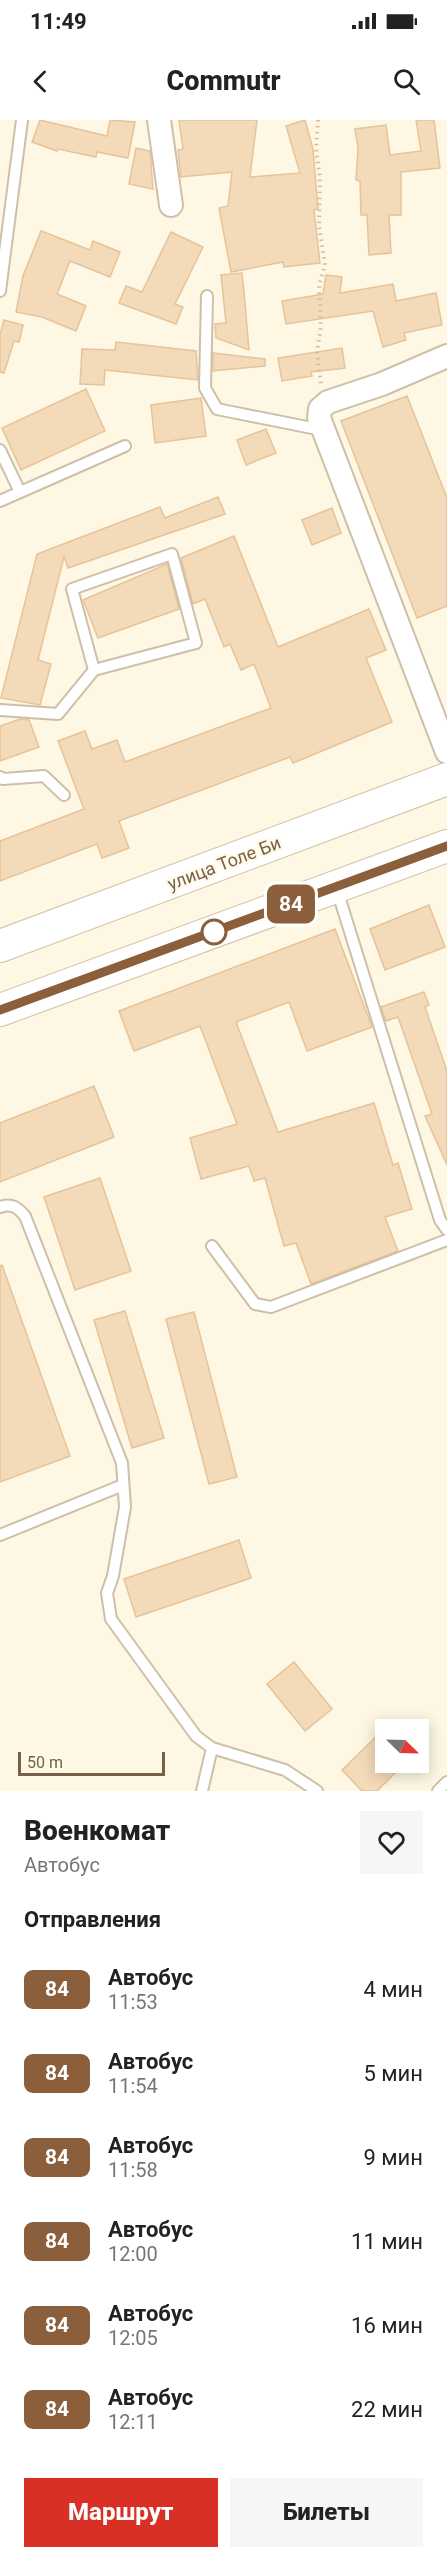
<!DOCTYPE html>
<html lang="ru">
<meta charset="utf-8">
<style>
body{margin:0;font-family:Roboto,sans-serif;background:#f6f6f6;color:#222;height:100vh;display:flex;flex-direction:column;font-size:22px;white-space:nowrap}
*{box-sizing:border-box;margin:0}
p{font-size:20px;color:#767676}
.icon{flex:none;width:33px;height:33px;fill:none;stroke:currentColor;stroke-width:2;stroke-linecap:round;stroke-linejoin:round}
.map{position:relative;height:1671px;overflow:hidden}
.drawer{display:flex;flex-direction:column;background:#fff;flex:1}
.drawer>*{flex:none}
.badge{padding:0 12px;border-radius:9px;font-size:21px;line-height:39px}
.needle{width:39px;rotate:113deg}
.controls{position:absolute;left:375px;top:1599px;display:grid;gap:12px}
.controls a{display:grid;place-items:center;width:54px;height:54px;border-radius:0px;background:#fff;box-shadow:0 3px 15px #0003;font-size:30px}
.scale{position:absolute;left:18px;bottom:15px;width:147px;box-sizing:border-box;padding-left:6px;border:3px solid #766048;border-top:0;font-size:16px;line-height:21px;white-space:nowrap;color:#766048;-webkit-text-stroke:4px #fffaea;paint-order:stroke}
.map>.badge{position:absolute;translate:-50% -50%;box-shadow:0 0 0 3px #fff}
h2{padding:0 24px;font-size:22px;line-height:54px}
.round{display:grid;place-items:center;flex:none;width:63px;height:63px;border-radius:0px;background:#f6f6f6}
.head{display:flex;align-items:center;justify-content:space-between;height:102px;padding:0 24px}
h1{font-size:28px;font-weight:800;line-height:45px}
.primary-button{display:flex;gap:12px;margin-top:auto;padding:12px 24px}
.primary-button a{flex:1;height:69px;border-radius:0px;background:#d93025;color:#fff;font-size:24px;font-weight:800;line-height:69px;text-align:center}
.primary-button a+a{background:#f6f6f6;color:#222}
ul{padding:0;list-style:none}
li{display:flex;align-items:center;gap:18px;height:84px;padding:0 24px}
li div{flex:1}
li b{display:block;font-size:22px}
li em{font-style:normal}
li .badge{min-width:66px;font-weight:700;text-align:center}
.status{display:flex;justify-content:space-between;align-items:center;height:42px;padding:0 30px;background:#fff;direction:ltr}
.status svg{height:16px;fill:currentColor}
header{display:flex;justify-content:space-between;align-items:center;height:78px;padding:0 24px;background:#fff;font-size:27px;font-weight:800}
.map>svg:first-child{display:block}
.building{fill:#f3dab9;stroke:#e7c399;stroke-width:1.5}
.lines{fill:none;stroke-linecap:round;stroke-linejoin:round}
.service-casing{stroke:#cfbfa9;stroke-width:14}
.minor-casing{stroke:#cfbfa9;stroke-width:26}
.secondary-casing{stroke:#d2c1a6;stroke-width:34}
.path{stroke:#d8bd9c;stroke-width:4;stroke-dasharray:1.5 4.5;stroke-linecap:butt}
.service{stroke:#fff;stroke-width:10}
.minor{stroke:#fff;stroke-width:22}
.secondary{stroke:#fff;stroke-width:32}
.line-casing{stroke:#fff;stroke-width:14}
.line{stroke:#8b5e3c;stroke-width:9}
.stop-dot{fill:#fff;stroke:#8b5e3c;stroke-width:3}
.labels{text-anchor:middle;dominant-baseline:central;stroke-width:5;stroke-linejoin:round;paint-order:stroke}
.street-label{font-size:18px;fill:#766048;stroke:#fffaea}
</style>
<div class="status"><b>11:49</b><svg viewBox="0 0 49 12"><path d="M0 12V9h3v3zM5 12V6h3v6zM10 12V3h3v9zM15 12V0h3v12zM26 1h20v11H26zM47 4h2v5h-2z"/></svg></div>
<header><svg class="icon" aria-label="back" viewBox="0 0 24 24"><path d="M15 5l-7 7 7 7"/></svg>Commutr<svg class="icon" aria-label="search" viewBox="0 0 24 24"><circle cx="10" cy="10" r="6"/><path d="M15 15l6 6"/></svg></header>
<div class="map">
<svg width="447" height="1671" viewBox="0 0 447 1671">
<rect width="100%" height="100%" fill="#fdf7e3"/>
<g class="building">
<path d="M40,0L107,16L110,0L135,2L128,38L97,32L96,37L58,29L57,31L32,22Z"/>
<path d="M179,0H257L250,57L300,53L286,6L305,0L313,29L318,89L314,90L320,143L284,147L283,142L231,152L219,88L228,86L232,52L181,57L178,30L183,29Z"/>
<path d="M416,0H434L440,48L401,52V95H389L391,133L369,135L367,95H361L360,61L356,60L358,28L355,9L386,5L390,35L421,31Z"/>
<path d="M136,28L150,31L153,69L129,64Z"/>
<path d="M41,111L90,130L93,121L120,132L110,157L70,141L57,174L86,186L76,211L42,197L16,192L23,156Z"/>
<path d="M171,112L203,127L175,184L183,187L176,204L119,183L126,166L142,172Z"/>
<path d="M242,153L244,172L249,230L216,218L215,204L226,203L221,155Z"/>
<path d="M326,155L342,157L340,173L393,164L396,181L436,173L442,205L404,213L406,220L383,227L373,191L286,204L282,181L323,174Z"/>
<path d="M4,200L23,205L19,222L14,221L4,253L0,252V215Z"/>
<path d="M116,222L196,231L198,260L105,250L104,265L80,264L82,229L115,230Z"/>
<path d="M342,228L345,248L311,252L312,256L282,261L278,238Z"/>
<path d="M213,233L265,239V246L213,251Z"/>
<path d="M86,269L105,311L21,350L2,308Z"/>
<path d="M407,276L447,378V486L417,498L341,301Z"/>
<path d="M201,278L206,316L155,323L151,285Z"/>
<path d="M266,309L276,333L246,345L237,320Z"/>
<path d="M218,377L225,394L68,448L64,437L38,540L51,544L40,585L1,578L37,434L160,387L165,398Z"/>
<path d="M332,388L341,413L312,425L302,400Z"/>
<path d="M234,416L278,527L369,489L386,530L366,538L392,602L293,643L290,637L119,701L129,728L102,738L97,724L0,761V721L84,689L58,621L85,611L92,629L117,620L125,642L271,588L254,544L241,550L230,524L224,527L205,479L193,484L181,438Z"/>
<path d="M167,444L179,489L98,518L83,480Z"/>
<path d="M20,599L29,600L39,627L0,641V606Z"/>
<path d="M429,785L445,827L385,850L370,809Z"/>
<path d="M335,809L372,907L307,931L289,882L236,902L278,1012L374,983L393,1045L398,1043L412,1089L385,1097L398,1131L311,1164L296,1123L284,1126L265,1058L254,1061L249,1046L201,1059L190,1018L237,1004L200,906L134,931L119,891Z"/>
<path d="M424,872L429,885L425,887L447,951V1045L425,996L432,994L398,897L386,901L381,887Z"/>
<path d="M94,966L114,1017L0,1062V1003Z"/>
<path d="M100,1058L131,1151L75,1170L44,1077Z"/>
<path d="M2,1145L70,1336L0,1362V1146Z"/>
<path d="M125,1191L164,1318L132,1328L94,1200Z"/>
<path d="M194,1192L237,1357L209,1364L166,1199Z"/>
<path d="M239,1420L251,1458L136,1497L124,1459Z"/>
<path d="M294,1542L332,1589L305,1611L267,1564Z"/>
<path d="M386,1607V1642H406L377,1671H362L342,1650Z"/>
</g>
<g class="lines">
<g class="service-casing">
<g id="service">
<path d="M0,171L22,0"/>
<path d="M207,176L205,268L217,289L322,310"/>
<path d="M0,330L20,372"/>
<path d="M0,381L125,326"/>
<path d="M0,590L58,594L94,550L196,523L172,434L72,469L94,550"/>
<path d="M0,657L3,659L44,656L64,675"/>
<path d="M337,770L440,1100L447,1110"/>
<path d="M0,1087C12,1083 17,1087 25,1096L122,1343L125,1387L113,1456L107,1473L111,1499L196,1616L212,1628L285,1650L317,1671"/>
<path d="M212,1126L255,1184L271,1187L447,1120"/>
<path d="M0,1415L123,1365"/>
<path d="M202,1671L212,1628"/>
<path d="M438,1671L447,1662"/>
</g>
</g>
<g class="minor-casing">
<g id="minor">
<path d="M159,0L171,85"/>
<path d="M447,236L382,264L328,282L320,289L319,298L447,632"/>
</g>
</g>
<g class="secondary-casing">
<g id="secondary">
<path d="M0,826L447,659"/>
<path d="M0,890L447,726"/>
</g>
</g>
<path class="path" d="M318,0L316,29L320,58L319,106L325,145L319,165L321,206L317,232L321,264"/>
<use href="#service" class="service"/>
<use href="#minor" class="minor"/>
<use href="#secondary" class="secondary"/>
</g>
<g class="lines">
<g class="line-casing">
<path id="line" d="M0,890L447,726"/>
</g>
<use href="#line" class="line"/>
</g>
<circle class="stop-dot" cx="214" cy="812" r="12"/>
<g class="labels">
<g class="street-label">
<text transform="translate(224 743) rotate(-21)">улица Толе Би</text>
</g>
</g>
</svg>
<div class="controls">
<a><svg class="needle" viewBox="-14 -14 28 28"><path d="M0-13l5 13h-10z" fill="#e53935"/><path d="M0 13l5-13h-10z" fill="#767676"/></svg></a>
</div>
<div class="scale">50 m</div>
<b class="badge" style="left:291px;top:784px;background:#8b5e3c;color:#fff">84</b>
</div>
<section class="drawer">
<div class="head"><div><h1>Военкомат</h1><p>Автобус</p></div><a class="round"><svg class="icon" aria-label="heart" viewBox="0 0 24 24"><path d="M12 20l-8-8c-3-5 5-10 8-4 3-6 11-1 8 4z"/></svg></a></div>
<h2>Отправления</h2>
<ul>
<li><span class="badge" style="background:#8b5e3c;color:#fff">84</span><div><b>Автобус</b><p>11:53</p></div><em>4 мин</em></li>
<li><span class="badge" style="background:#8b5e3c;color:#fff">84</span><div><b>Автобус</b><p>11:54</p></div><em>5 мин</em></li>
<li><span class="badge" style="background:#8b5e3c;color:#fff">84</span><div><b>Автобус</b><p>11:58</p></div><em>9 мин</em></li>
<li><span class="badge" style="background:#8b5e3c;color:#fff">84</span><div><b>Автобус</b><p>12:00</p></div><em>11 мин</em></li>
<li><span class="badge" style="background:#8b5e3c;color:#fff">84</span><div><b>Автобус</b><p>12:05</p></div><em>16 мин</em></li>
<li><span class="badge" style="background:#8b5e3c;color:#fff">84</span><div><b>Автобус</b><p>12:11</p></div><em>22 мин</em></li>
</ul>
<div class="primary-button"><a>Маршрут</a><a>Билеты</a></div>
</section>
